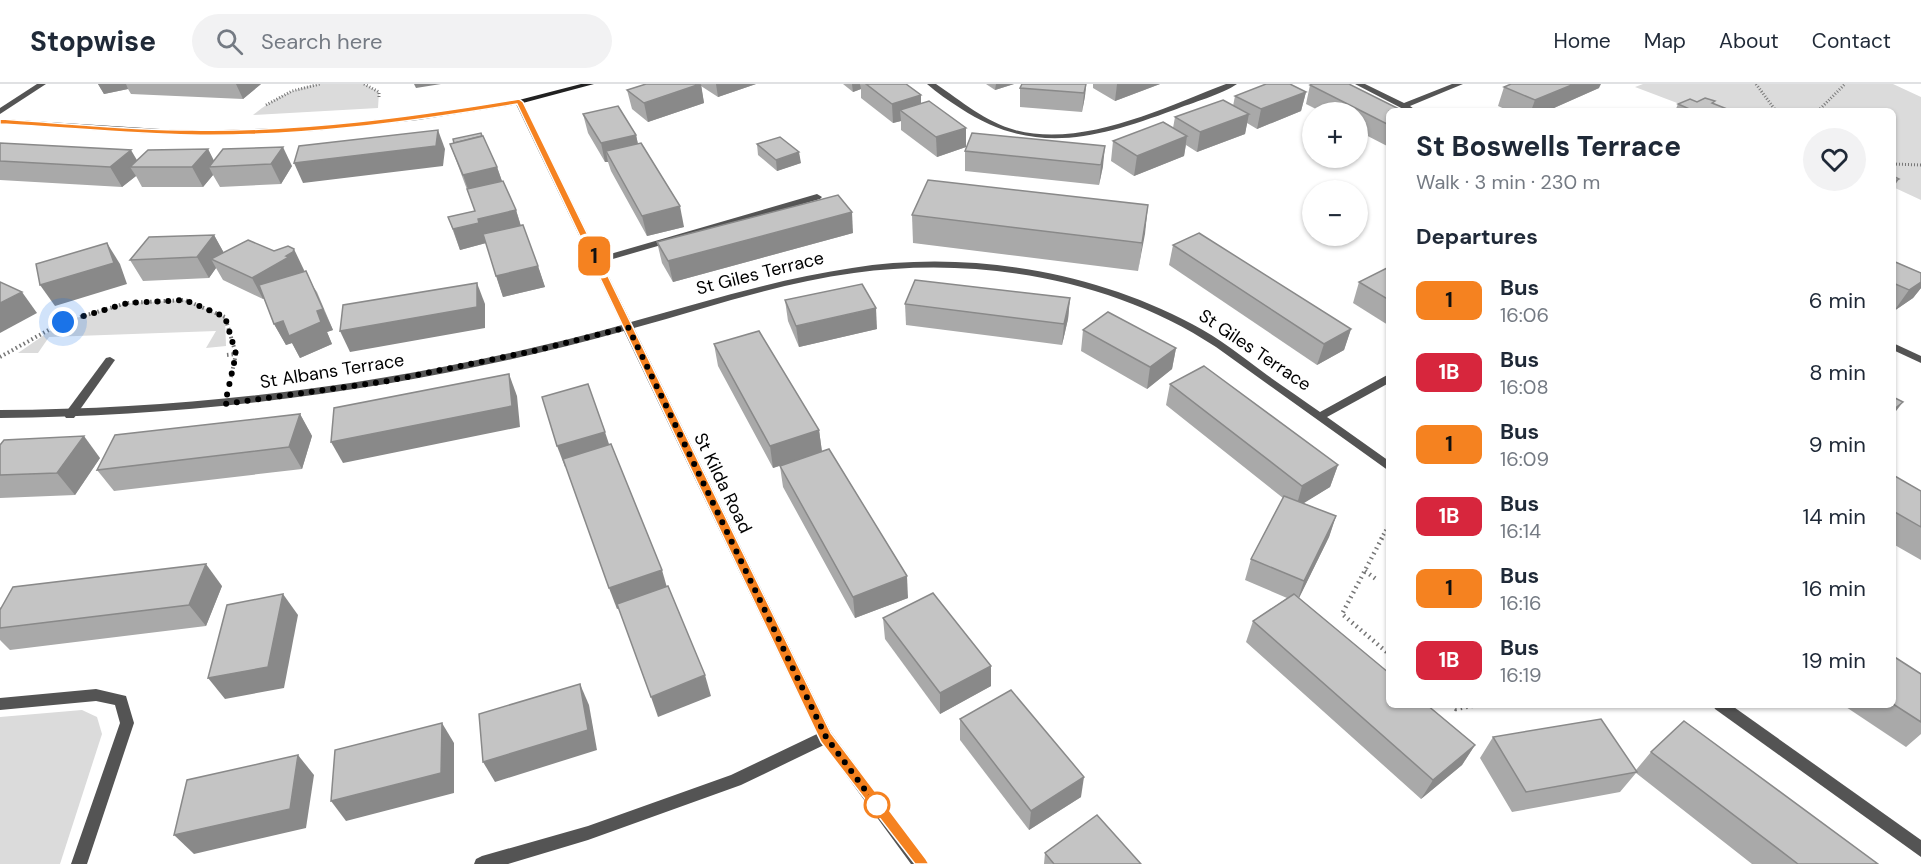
<!DOCTYPE html>
<meta charset="utf-8">
<style>
body{margin:0;font-family:"DM Sans",sans-serif;background:#f2f2f3;color:#1f2937;height:100vh;display:flex;flex-direction:column;font-size:22px;white-space:nowrap}
*{box-sizing:border-box;margin:0}
p{font-size:20px;color:#747a83}
.icon{flex:none;width:33px;height:33px;fill:none;stroke:currentColor;stroke-width:2;stroke-linecap:round;stroke-linejoin:round}
.map{position:relative;flex:1;overflow:hidden}
.side{position:absolute;left:1386px;top:24px;width:510px;height:600px;display:flex;flex-direction:column;background:#fff;border-radius:9px;box-shadow:0 2px 4px #0004}
.side>*{flex:none}
.badge{padding:0 12px;border-radius:9px;font-size:21px;line-height:39px}
.buttons{position:absolute;left:1302px;top:18px;display:grid;gap:12px}
.buttons a{display:grid;place-items:center;width:66px;height:66px;border-radius:50%;background:#fff;box-shadow:0 2px 4px #0004;font-size:30px}
.you{position:absolute;width:30px;height:30px;margin:-15px;border:4px solid #fff;border-radius:50%;background:#1a73e8;box-shadow:0 0 0 9px #1a73e833}
.map>.badge{position:absolute;translate:-50% -50%;box-shadow:0 0 0 3px #fff}
h2{padding:0 30px;font-size:22px;line-height:54px}
.round{display:grid;place-items:center;flex:none;width:63px;height:63px;border-radius:32px;background:#f2f2f3}
.head{display:flex;align-items:center;justify-content:space-between;height:102px;padding:0 30px}
h1{font-size:28px;font-weight:700;line-height:45px}
ul{padding:0;list-style:none}
li{display:flex;align-items:center;gap:18px;height:72px;padding:0 30px}
li div{flex:1}
li b{display:block;font-size:22px}
li em{font-style:normal}
li .badge{min-width:66px;font-weight:700;text-align:center}
header{display:flex;align-items:center;gap:36px;box-sizing:border-box;height:84px;padding:0 30px;background:#fff;border-bottom:2px solid #e0e1e3}
header strong{font-size:28px}
nav{display:flex;gap:33px;margin-inline-start:auto;font-size:21px}
.search{width:420px;height:54px;background:#f2f2f3;display:flex;align-items:center;gap:15px;box-sizing:border-box;padding:0 21px;border-radius:33px;color:#747a83;font-size:22px}
.map>svg:first-child{display:block}
.green{fill:#dbdbdb}
.lines{fill:none;stroke-linecap:round;stroke-linejoin:round}
.path-far2{stroke:#767676;stroke-width:3;stroke-dasharray:1 2;stroke-linecap:butt}
.path-far1{stroke:#767676;stroke-width:4;stroke-dasharray:1.5 3;stroke-linecap:butt}
.path{stroke:#767676;stroke-width:4.5;stroke-dasharray:1.5 4;stroke-linecap:butt}
.lane{fill:#545454;fill-rule:evenodd}
.street{fill:#545454;fill-rule:evenodd}
.secondary{fill:#212121;fill-rule:evenodd}
.wall{fill:#a9a9a9}
.shaded-wall{fill:#898989}
.building{fill:#c4c4c4;stroke:#898989;stroke-width:1.5}
.line{fill:#f58220;stroke:#fff;stroke-width:1.5}
.walk{stroke:#000;stroke-width:6;stroke-dasharray:0 10.8}
.stop-dot{fill:#fff;stroke:#f58220;stroke-width:3}
.labels{text-anchor:middle;dominant-baseline:central;stroke-width:4.5;stroke-linejoin:round;paint-order:stroke}
.street-label{font-size:18px;fill:#000;stroke:#fff}
</style>
<header>
<strong>Stopwise</strong>
<div class="search"><svg class="icon" aria-label="search" viewBox="0 0 24 24"><circle cx="10" cy="10" r="6"/><path d="M15 15l6 6"/></svg>Search here</div>
<nav><a>Home</a><a>Map</a><a>About</a><a>Contact</a></nav>
</header>
<div class="map">
<svg width="1921" height="780" viewBox="0 0 1921 780">
<rect width="100%" height="100%" fill="#fff"/>
<g class="green">
<path d="M320,0H364L379,8L378,24L253,31C274,14 293,4 320,0Z"/>
<path d="M1643,0H1893L1921,13V116L1893,103V27L1693,25L1635,3Z"/>
<path d="M185,216L225,233L226,262L206,264L216,247L49,253L38,269H18L63,238L127,219Z"/>
<path d="M82,626L97,633L102,650L60,780H0V633Z"/>
</g>
<g class="lines">
<g class="path-far2">
<path d="M364,0L379,8V14"/>
<path d="M1756,0L1776,27"/>
<path d="M266,21L292,7L320,0"/>
<path d="M1818,27L1845,0"/>
<path d="M1893,80L1921,81"/>
</g>
<g class="path-far1">
<path d="M227,271L236,270"/>
<path d="M0,273L63,238L127,219L185,216L225,233L236,270L231,293"/>
<path d="M1381,455L1389,441"/>
</g>
<g class="path">
<path d="M1382,454L1342,530L1389,570"/>
<path d="M1365,487L1376,495"/>
<path d="M1451,621L1456,625L1477,621"/>
</g>
<g class="lane">
<path d="M817,110L822,113L820,115L599,179L596,180L591,177L593,175Z"/>
<path d="M110,273L115,276L74,334H66L64,331L66,328L106,274Z"/>
</g>
<g class="street">
<path d="M37,0H46L0,30V24Z"/>
<path d="M927,0H936C961,17 986,38 1015,46C1083,64 1163,24 1226,0H1237C1223,10 1191,19 1174,26C1097,54 1034,73 960,24C949,17 937,9 927,0Z"/>
<path d="M1355,0H1365L1404,19L1452,0H1463L1410,22L1417,27H1407Z"/>
<path d="M516,16L523,18L631,238C704,218 777,195 852,184C964,166 1091,186 1192,240C1219,254 1243,273 1267,291C1285,304 1302,315 1320,328L1389,290V299L1327,333L1389,377V387L1216,263C1112,194 976,172 854,189C779,199 706,224 634,244L831,648L929,780H911L824,661L741,701L588,756L508,780H474L476,775L482,772L588,742L731,691L817,650L624,247C421,303 211,332 0,334V326C210,325 419,297 622,241L515,18Z"/>
<path d="M1893,259L1921,272V279L1893,266Z"/>
<path d="M96,605L126,612L134,639L87,780H71L120,639L115,621L96,617L0,626V614Z"/>
<path d="M1713,621H1731L1921,756V773L1715,625Z"/>
</g>
<path class="secondary" d="M581,0H594L519,20L418,36L314,47L192,51L0,39V35L192,47L314,43L418,32L519,16Z"/>
</g>
<g class="wall">
<path d="M98,0H261L243,15L131,10L128,5L104,10Z"/>
<path d="M646,0H756L718,13L701,2L704,19L648,38L632,25L627,6Z"/>
<path d="M843,0H906L921,11V20L966,63L937,73L901,46V37L893,39L861,14V5L853,8Z"/>
<path d="M986,0H1014L995,6Z"/>
<path d="M1086,0L1085,12L1082,28L1020,23V4Z"/>
<path d="M1093,0H1160L1115,17L1093,4Z"/>
<path d="M1310,1L1389,27V63L1358,47V28H1322L1306,20Z"/>
<path d="M1504,3L1599,4L1554,24L1560,27H1509L1498,22Z"/>
<path d="M1306,8L1301,27L1257,45L1247,39L1245,50L1197,68L1186,61L1184,72L1134,92L1111,77L1113,57L1173,44L1175,33L1233,22L1235,12Z"/>
<path d="M1715,17L1713,20L1732,27H1675L1678,20L1697,18Z"/>
<path d="M583,30L636,51L638,60L684,143L647,152L611,87L608,78H605L588,49Z"/>
<path d="M972,49L1103,82L1099,101L965,87V67Z"/>
<path d="M0,59L137,76L208,65L214,77L223,65L292,82L281,100L220,103L213,91L203,103H142L136,92L122,103L0,96Z"/>
<path d="M450,60L497,83L502,97L516,126L521,142L538,182L545,203L503,213L486,159L460,166L448,133L475,127Z"/>
<path d="M757,60L801,79L777,87L758,71Z"/>
<path d="M1148,121L1138,187L913,159L912,131Z"/>
<path d="M853,149L673,198L662,179L657,158Z"/>
<path d="M214,151L224,169L304,186L303,188L317,208L333,246L327,248L332,260L300,274L292,259L286,261L274,240L264,214L263,215L223,196L216,184L209,194L143,197L130,176Z"/>
<path d="M1173,161L1351,245L1344,266L1317,281L1169,181Z"/>
<path d="M1893,177L1921,189V204L1913,214L1894,227H1893Z"/>
<path d="M1389,183V240L1388,241L1353,219L1359,198Z"/>
<path d="M1070,214L1068,235L1062,261L906,241L905,220Z"/>
<path d="M785,216L877,245L799,263L788,237Z"/>
<path d="M1083,246L1176,264L1172,285L1147,305L1081,267Z"/>
<path d="M714,260L819,346L822,368L908,514L855,534L783,403L780,382L799,375L773,384L718,282Z"/>
<path d="M1170,300L1338,381L1330,403L1303,419L1336,432L1329,453L1299,514L1475,661L1462,681L1421,715L1246,558L1253,537L1287,514L1245,496L1251,475L1283,414L1166,321Z"/>
<path d="M300,330L312,352L302,385L114,407L97,386Z"/>
<path d="M0,361L100,374L75,411L0,414Z"/>
<path d="M1893,391L1921,407V476L1893,460Z"/>
<path d="M222,502L206,542L10,566L0,556V523L1,524Z"/>
<path d="M883,534L991,582V602L940,630L885,555Z"/>
<path d="M1893,572L1921,590V650L1906,663L1843,621H1893Z"/>
<path d="M960,635L1081,713L1029,746L960,656Z"/>
<path d="M1493,653L1636,686L1651,668L1878,780H1752L1636,689L1620,708L1512,728L1480,674Z"/>
<path d="M1045,769L1141,780H1044Z"/>
</g>
<g class="shaded-wall">
<path d="M98,0H126L128,5L104,10Z"/>
<path d="M236,0H261L243,15Z"/>
<path d="M414,0H441L416,4Z"/>
<path d="M701,0L704,19L648,38L644,19Z"/>
<path d="M716,0H756L718,13Z"/>
<path d="M852,0H860L861,5L853,8Z"/>
<path d="M996,0H1014L995,6Z"/>
<path d="M1086,0L1085,12L1082,28L1084,9Z"/>
<path d="M1117,0H1160L1115,17Z"/>
<path d="M1574,0H1601L1599,4L1547,27H1531L1535,16Z"/>
<path d="M1306,8L1301,27L1257,45L1261,25Z"/>
<path d="M921,11V30L900,26L901,37L893,39L892,20Z"/>
<path d="M1249,30L1245,50L1197,68L1200,48Z"/>
<path d="M966,44V63L937,73L936,53Z"/>
<path d="M438,46L445,65L443,82L303,99L294,79Z"/>
<path d="M636,51L640,70L606,67L608,78H605L601,59Z"/>
<path d="M1187,52L1184,72L1134,92L1137,72Z"/>
<path d="M1105,62L1103,82L1099,101L1101,81Z"/>
<path d="M283,63L292,82L281,100L271,80Z"/>
<path d="M208,65L217,83H209L213,91L203,103L192,83Z"/>
<path d="M131,66L141,83H130L136,92L122,103L110,83Z"/>
<path d="M799,68L801,79L777,87L776,76Z"/>
<path d="M497,83L504,103L470,111L463,91Z"/>
<path d="M1899,95L1893,104V98Z"/>
<path d="M1148,121L1145,150L1138,187L1142,159Z"/>
<path d="M680,122L684,143L647,152L642,132Z"/>
<path d="M516,126L522,146L486,159L460,166L453,145L478,135Z"/>
<path d="M852,128L853,149L673,198L668,177Z"/>
<path d="M214,151L225,171L211,175L216,184L209,194L197,173Z"/>
<path d="M107,159L120,180L127,200L55,222L40,201Z"/>
<path d="M294,165L304,186L303,189L299,194L263,215L252,194L286,172Z"/>
<path d="M538,182L545,203L503,213L496,192Z"/>
<path d="M306,187L333,246L327,248L332,260L300,274L292,259L286,261L274,240L317,227Z"/>
<path d="M1921,198V204L1913,214L1894,227L1909,206Z"/>
<path d="M477,199L485,220V244L350,268L340,247Z"/>
<path d="M22,208L37,229L0,249V219Z"/>
<path d="M1070,214L1068,235L1062,261L1064,240Z"/>
<path d="M876,224L877,245L799,263L796,242Z"/>
<path d="M1351,245L1344,266L1317,281L1324,260Z"/>
<path d="M1176,264L1172,285L1147,305L1150,283Z"/>
<path d="M509,290L517,312L520,343L343,379L331,358Z"/>
<path d="M1903,318L1893,331V326Z"/>
<path d="M300,330L312,352L302,385L289,363Z"/>
<path d="M819,346L822,368L773,384L770,362Z"/>
<path d="M605,348L612,369L565,383L557,362Z"/>
<path d="M84,352L100,374L75,411L57,389Z"/>
<path d="M1338,381L1330,403L1296,424L1302,402Z"/>
<path d="M1336,432L1329,453L1297,518L1304,497Z"/>
<path d="M206,480L222,502L206,542L189,521Z"/>
<path d="M662,486L668,507L617,525L609,504Z"/>
<path d="M907,492L908,514L855,534L853,513Z"/>
<path d="M283,510L298,531L284,604L225,615L208,594Z"/>
<path d="M991,582V602L940,630V609Z"/>
<path d="M705,591L711,612L658,633L651,613Z"/>
<path d="M580,600L589,621L597,666L495,698L483,678Z"/>
<path d="M442,639L454,659V709L346,737L331,717Z"/>
<path d="M1475,661L1462,681L1421,715L1433,696Z"/>
<path d="M298,671L314,691L306,744L194,770L174,751Z"/>
<path d="M1084,693L1081,713L1029,746L1031,727Z"/>
</g>
<g class="building">
<path d="M646,0H700L644,19L627,6Z"/>
<path d="M866,0H906L921,11L892,20Z"/>
<path d="M1022,0H1086L1084,9L1020,4Z"/>
<path d="M1266,0H1290L1306,8L1261,25L1235,12Z"/>
<path d="M1312,0H1349L1403,27H1389V41L1310,1Z"/>
<path d="M1511,0H1574L1535,16L1504,3Z"/>
<path d="M1705,14L1715,17L1712,19L1732,27H1694L1678,20L1690,15L1697,18Z"/>
<path d="M1223,16L1249,30L1200,48L1175,33Z"/>
<path d="M929,17L966,44L936,53L900,26Z"/>
<path d="M618,22L636,51L601,59L583,30Z"/>
<path d="M1551,23L1560,27H1542Z"/>
<path d="M1163,38L1187,52L1137,72L1113,57Z"/>
<path d="M438,46L436,62L294,79L299,62Z"/>
<path d="M481,49L482,52L454,59L453,55Z"/>
<path d="M972,49L1105,62L1101,81L965,67Z"/>
<path d="M483,52L497,83L463,91L450,60Z"/>
<path d="M780,53L799,68L776,76L757,60Z"/>
<path d="M0,59L131,66L110,83L0,77Z"/>
<path d="M641,59L680,122L642,132L606,67Z"/>
<path d="M283,63L271,80L209,83L223,65Z"/>
<path d="M208,65L192,83H130L148,66Z"/>
<path d="M1893,92L1899,95L1893,98Z"/>
<path d="M928,96L1148,121L1142,159L912,131Z"/>
<path d="M503,97L516,126L478,135L479,139L453,145L448,133L475,127L467,105Z"/>
<path d="M838,111L852,128L668,177L657,158Z"/>
<path d="M523,141L538,182L496,192L483,150Z"/>
<path d="M1199,149L1351,245L1324,260L1173,161Z"/>
<path d="M214,151L197,173L130,176L149,153Z"/>
<path d="M248,156L274,167L288,162L294,165L293,168L286,172L289,173L252,194L211,175Z"/>
<path d="M107,159L114,179L40,201L36,180Z"/>
<path d="M1893,177L1921,189V198L1909,206L1893,199Z"/>
<path d="M1389,183V216L1359,198Z"/>
<path d="M306,187L323,225L317,227L321,238L289,252L283,237L274,240L259,201Z"/>
<path d="M915,196L1070,214L1064,240L905,220Z"/>
<path d="M0,198L22,208L0,219Z"/>
<path d="M477,199V223L340,247L343,221Z"/>
<path d="M862,200L876,224L796,242L785,216Z"/>
<path d="M1108,228L1176,264L1150,283L1083,246Z"/>
<path d="M759,247L819,346L770,362L714,260Z"/>
<path d="M1204,282L1338,381L1302,402L1170,300Z"/>
<path d="M509,290L512,322L331,358L334,324Z"/>
<path d="M588,300L605,348L557,362L542,313Z"/>
<path d="M1893,313L1903,318L1893,326Z"/>
<path d="M300,330L289,363L97,386L115,351Z"/>
<path d="M84,352L57,389L0,391V361L4,356Z"/>
<path d="M611,360L662,486L609,504L563,375Z"/>
<path d="M829,365L907,492L853,513L780,382Z"/>
<path d="M1893,391L1921,407V443L1893,427Z"/>
<path d="M1284,412L1336,432L1304,497L1251,475Z"/>
<path d="M206,480L189,521L0,544V526L13,503Z"/>
<path d="M668,502L705,591L651,613L617,520Z"/>
<path d="M933,509L991,582L940,609L883,534Z"/>
<path d="M283,510L268,583L208,594L227,521Z"/>
<path d="M1294,510L1389,589V621H1427L1475,661L1433,696L1253,537Z"/>
<path d="M1893,572L1921,590V638L1893,620Z"/>
<path d="M580,600L588,646L483,678L479,630Z"/>
<path d="M1011,606L1084,693L1031,727L960,635Z"/>
<path d="M1601,635L1637,688L1526,708L1493,653Z"/>
<path d="M1684,637L1878,780H1798L1651,668Z"/>
<path d="M442,639L441,689L331,717L335,666Z"/>
<path d="M298,671L290,725L174,751L187,696Z"/>
<path d="M1097,731L1141,780H1054L1045,769Z"/>
</g>
<path class="line" d="M519,15L523,18L831,649L926,775L929,780H915L821,658L517,20C409,38 300,53 191,51C127,50 63,43 0,40V35C64,39 128,46 192,46C302,48 411,33 519,15Z"/>
<g class="lines">
<path class="walk" d="M63,238L128,219L185,216L225,233L236,270L225,320L388,297L538,266L628,243L826,653L880,726L877,721"/>
</g>
<circle class="stop-dot" cx="877" cy="721" r="12"/>
<g class="labels">
<g class="street-label">
<text transform="translate(760 189) rotate(-14)">St Giles Terrace</text>
<text transform="translate(1255 266) rotate(34)">St Giles Terrace</text>
<text transform="translate(332 287) rotate(-9)">St Albans Terrace</text>
<text transform="translate(723 399) rotate(64)">St Kilda Road</text>
</g>
</g>
</svg>
<div class="buttons">
<a>+</a>
<a>−</a>
</div>
<div class="you" style="left:63px;top:238px"></div>
<b class="badge" style="left:594px;top:172px;background:#f58220;color:#111">1</b>
<section class="side">
<div class="head"><div><h1>St Boswells Terrace</h1><p>Walk · 3 min · 230 m</p></div><a class="round"><svg class="icon" aria-label="heart" viewBox="0 0 24 24"><path d="M12 20l-8-8c-3-5 5-10 8-4 3-6 11-1 8 4z"/></svg></a></div>
<h2>Departures</h2>
<ul>
<li><span class="badge" style="background:#f58220;color:#111">1</span><div><b>Bus</b><p>16:06</p></div><em>6 min</em></li>
<li><span class="badge" style="background:#d7263d;color:#fff">1B</span><div><b>Bus</b><p>16:08</p></div><em>8 min</em></li>
<li><span class="badge" style="background:#f58220;color:#111">1</span><div><b>Bus</b><p>16:09</p></div><em>9 min</em></li>
<li><span class="badge" style="background:#d7263d;color:#fff">1B</span><div><b>Bus</b><p>16:14</p></div><em>14 min</em></li>
<li><span class="badge" style="background:#f58220;color:#111">1</span><div><b>Bus</b><p>16:16</p></div><em>16 min</em></li>
<li><span class="badge" style="background:#d7263d;color:#fff">1B</span><div><b>Bus</b><p>16:19</p></div><em>19 min</em></li>
</ul>
</section>
</div>
